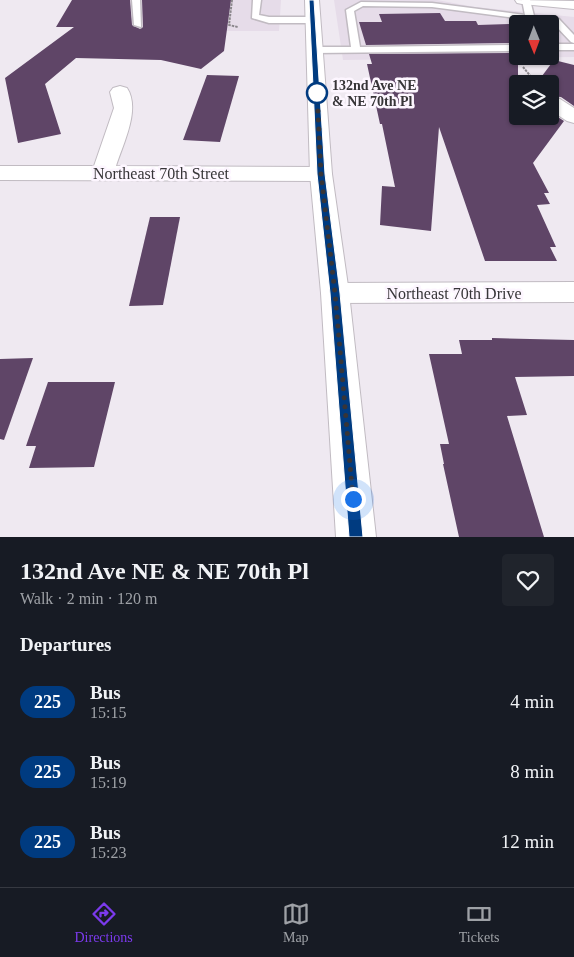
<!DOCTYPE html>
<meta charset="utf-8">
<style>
body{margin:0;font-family:Georgia,serif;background:#20242c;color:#f1f3f6;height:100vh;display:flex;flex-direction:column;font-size:19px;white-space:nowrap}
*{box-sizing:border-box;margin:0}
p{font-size:16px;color:#9ea1a6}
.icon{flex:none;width:28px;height:28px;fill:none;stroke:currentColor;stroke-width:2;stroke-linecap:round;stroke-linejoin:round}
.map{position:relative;height:537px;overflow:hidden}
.panel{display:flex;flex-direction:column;background:#171b24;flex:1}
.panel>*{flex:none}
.badge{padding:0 10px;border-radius:16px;font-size:18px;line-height:32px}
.needle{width:32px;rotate:179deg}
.fabs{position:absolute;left:509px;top:15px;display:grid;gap:10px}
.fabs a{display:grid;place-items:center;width:50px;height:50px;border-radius:5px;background:#171b24;box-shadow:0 1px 4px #0004;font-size:25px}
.you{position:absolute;width:25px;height:25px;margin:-12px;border:4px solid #fff;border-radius:50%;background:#1a73e8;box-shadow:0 0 0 8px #1a73e833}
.map>.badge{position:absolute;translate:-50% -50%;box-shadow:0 0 0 2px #fff}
h2{padding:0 20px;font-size:19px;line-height:45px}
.round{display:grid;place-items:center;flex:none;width:52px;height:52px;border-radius:5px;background:#20242c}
.head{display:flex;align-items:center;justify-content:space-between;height:85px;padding:0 20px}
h1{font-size:24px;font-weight:700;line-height:38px}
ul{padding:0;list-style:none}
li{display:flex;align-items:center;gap:15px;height:70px;padding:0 20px}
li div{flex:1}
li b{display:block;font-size:19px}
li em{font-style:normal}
li .badge{min-width:55px;font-weight:700;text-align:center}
.tab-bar{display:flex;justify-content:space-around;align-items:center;height:70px;border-top:1px solid #363941;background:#171b24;font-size:14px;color:#9ea1a6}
.tab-bar a{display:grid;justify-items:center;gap:2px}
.tab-bar .active{color:#7c3aed}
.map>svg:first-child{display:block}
.built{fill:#e6dce9;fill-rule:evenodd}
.building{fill:#5f4567}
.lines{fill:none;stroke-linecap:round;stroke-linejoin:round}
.lane-casing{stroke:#c1bbc2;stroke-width:3}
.street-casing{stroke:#c1bbc2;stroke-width:2}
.secondary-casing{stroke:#c1bbc2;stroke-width:2}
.path{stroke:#8b878c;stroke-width:2;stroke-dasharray:2.5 1;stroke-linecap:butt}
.lane{fill:#fff;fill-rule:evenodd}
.street{fill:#fff;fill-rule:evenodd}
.secondary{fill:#fff;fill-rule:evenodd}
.line{fill:#003b80;stroke:#fff}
.walk{stroke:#373538;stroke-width:5;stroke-dasharray:0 9}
.stop-dot{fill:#fff;stroke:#003b80;stroke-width:2.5}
.labels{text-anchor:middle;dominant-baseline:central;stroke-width:5;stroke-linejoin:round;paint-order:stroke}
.far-stop-label{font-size:14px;font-weight:bold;fill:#373538;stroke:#fdf6ff;text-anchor:start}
.street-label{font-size:16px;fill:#373538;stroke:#fdf6ff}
</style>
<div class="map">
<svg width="574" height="537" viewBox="0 0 574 537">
<rect width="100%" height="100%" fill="#efe9f1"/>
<g class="built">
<path d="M121,0H281L279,31H106Z"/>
<path d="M334,0H437L475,7L574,17V57L343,60ZM518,24H550V56H518Z"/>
</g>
<g class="building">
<path d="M72,0H130L132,25L140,29L143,27L142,0H231L224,51L201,69L161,60L76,58L45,84L61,134L18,143L5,78L74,27H56Z"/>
<path d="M440,13L445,21H476L478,25L509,24L518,36V43L366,45L359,22H382L379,14Z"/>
<path d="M518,53V116H550V112L564,121L533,163L549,193H544L550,204L537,205L556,247H550L557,261H485L439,127L431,231L380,225L382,186L395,187L382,124H380L367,64H372L369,54Z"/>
<path d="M554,60L574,65V106L561,97L550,96V84H536Z"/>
<path d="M207,75L239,76L220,142L183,140Z"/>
<path d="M150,217H180L163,305L129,306Z"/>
<path d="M492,338L574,340V376L515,377L527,415L507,416L544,537H459L443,464H444L440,444H449L429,354H462L459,340H492Z"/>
<path d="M33,358L4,440L0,439V359Z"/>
<path d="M48,382H115L94,467L29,468L36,446H26Z"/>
</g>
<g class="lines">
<g class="lane-casing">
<g id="lane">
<path d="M132,0H140L141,27L134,25Z"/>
<path d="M253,0H261L259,15L269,17H313L317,20L313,23H269L252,18Z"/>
<path d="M522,0H530L534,16L559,19L574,35V43L571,42L553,23L432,7L363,6L354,11L360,47L518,45V51L314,53L309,50L314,47H351L346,10L361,2L432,3L525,15Z"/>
<rect x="550" y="44" width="24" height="6"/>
</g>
</g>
<g class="street-casing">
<g id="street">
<path d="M120,86L127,88C141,109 123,144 116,166L321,167L329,169L332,174L329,179L321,181L0,180V166H94L114,108L110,92L113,88Z"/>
<path d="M553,97L560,99L574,108V123L567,121L550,110V98Z"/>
<path d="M574,282V302L335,303L325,300L321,293L325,286L335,283Z"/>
</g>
</g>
<g class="secondary-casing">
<g id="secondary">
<path d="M305,0H319L332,174L349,293L376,537H336L321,293L310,174Z"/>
<path d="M515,0L574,1V9L522,4L517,3Z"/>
</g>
</g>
<g class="path">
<path d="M232,0L229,25L238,27"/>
<path d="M523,67L537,84"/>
</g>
<use href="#lane" class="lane"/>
<use href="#street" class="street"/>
<use href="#secondary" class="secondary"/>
</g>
<path class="line" d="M309,0H314L325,174L340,293L363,537H349L330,293L317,174Z"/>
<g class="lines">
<path class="walk" d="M317,93L321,174L335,293L353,499"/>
</g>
<circle class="stop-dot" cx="317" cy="93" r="10"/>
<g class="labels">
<g class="far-stop-label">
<text x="332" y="85">132nd Ave NE<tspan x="332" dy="16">&amp; NE 70th Pl</tspan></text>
</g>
<g class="street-label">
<text x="161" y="173">Northeast 70th Street</text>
<text x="454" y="293">Northeast 70th Drive</text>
</g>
</g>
</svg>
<div class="fabs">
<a><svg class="needle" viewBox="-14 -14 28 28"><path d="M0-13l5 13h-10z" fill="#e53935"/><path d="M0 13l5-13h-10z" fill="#9ea1a6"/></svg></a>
<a><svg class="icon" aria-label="layers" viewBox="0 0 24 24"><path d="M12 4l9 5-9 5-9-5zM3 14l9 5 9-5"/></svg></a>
</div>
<div class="you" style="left:353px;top:499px"></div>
</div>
<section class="panel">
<div class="head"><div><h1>132nd Ave NE &amp; NE 70th Pl</h1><p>Walk · 2 min · 120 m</p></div><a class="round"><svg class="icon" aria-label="heart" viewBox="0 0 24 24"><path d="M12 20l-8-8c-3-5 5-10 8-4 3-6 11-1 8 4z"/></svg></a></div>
<h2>Departures</h2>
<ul>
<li><span class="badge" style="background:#003b80;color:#fff">225</span><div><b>Bus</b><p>15:15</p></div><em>4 min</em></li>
<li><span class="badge" style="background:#003b80;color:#fff">225</span><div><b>Bus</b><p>15:19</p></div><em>8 min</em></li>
<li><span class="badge" style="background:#003b80;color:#fff">225</span><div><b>Bus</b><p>15:23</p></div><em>12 min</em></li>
</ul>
</section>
<nav class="tab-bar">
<a class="active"><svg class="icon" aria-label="directions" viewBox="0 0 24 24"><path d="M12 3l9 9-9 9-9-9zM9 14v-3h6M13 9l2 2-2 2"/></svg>Directions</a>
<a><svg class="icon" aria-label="map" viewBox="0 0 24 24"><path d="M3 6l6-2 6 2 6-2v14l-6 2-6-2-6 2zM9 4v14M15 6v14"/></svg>Map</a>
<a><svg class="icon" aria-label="tickets" viewBox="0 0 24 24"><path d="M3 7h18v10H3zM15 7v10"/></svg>Tickets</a>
</nav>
